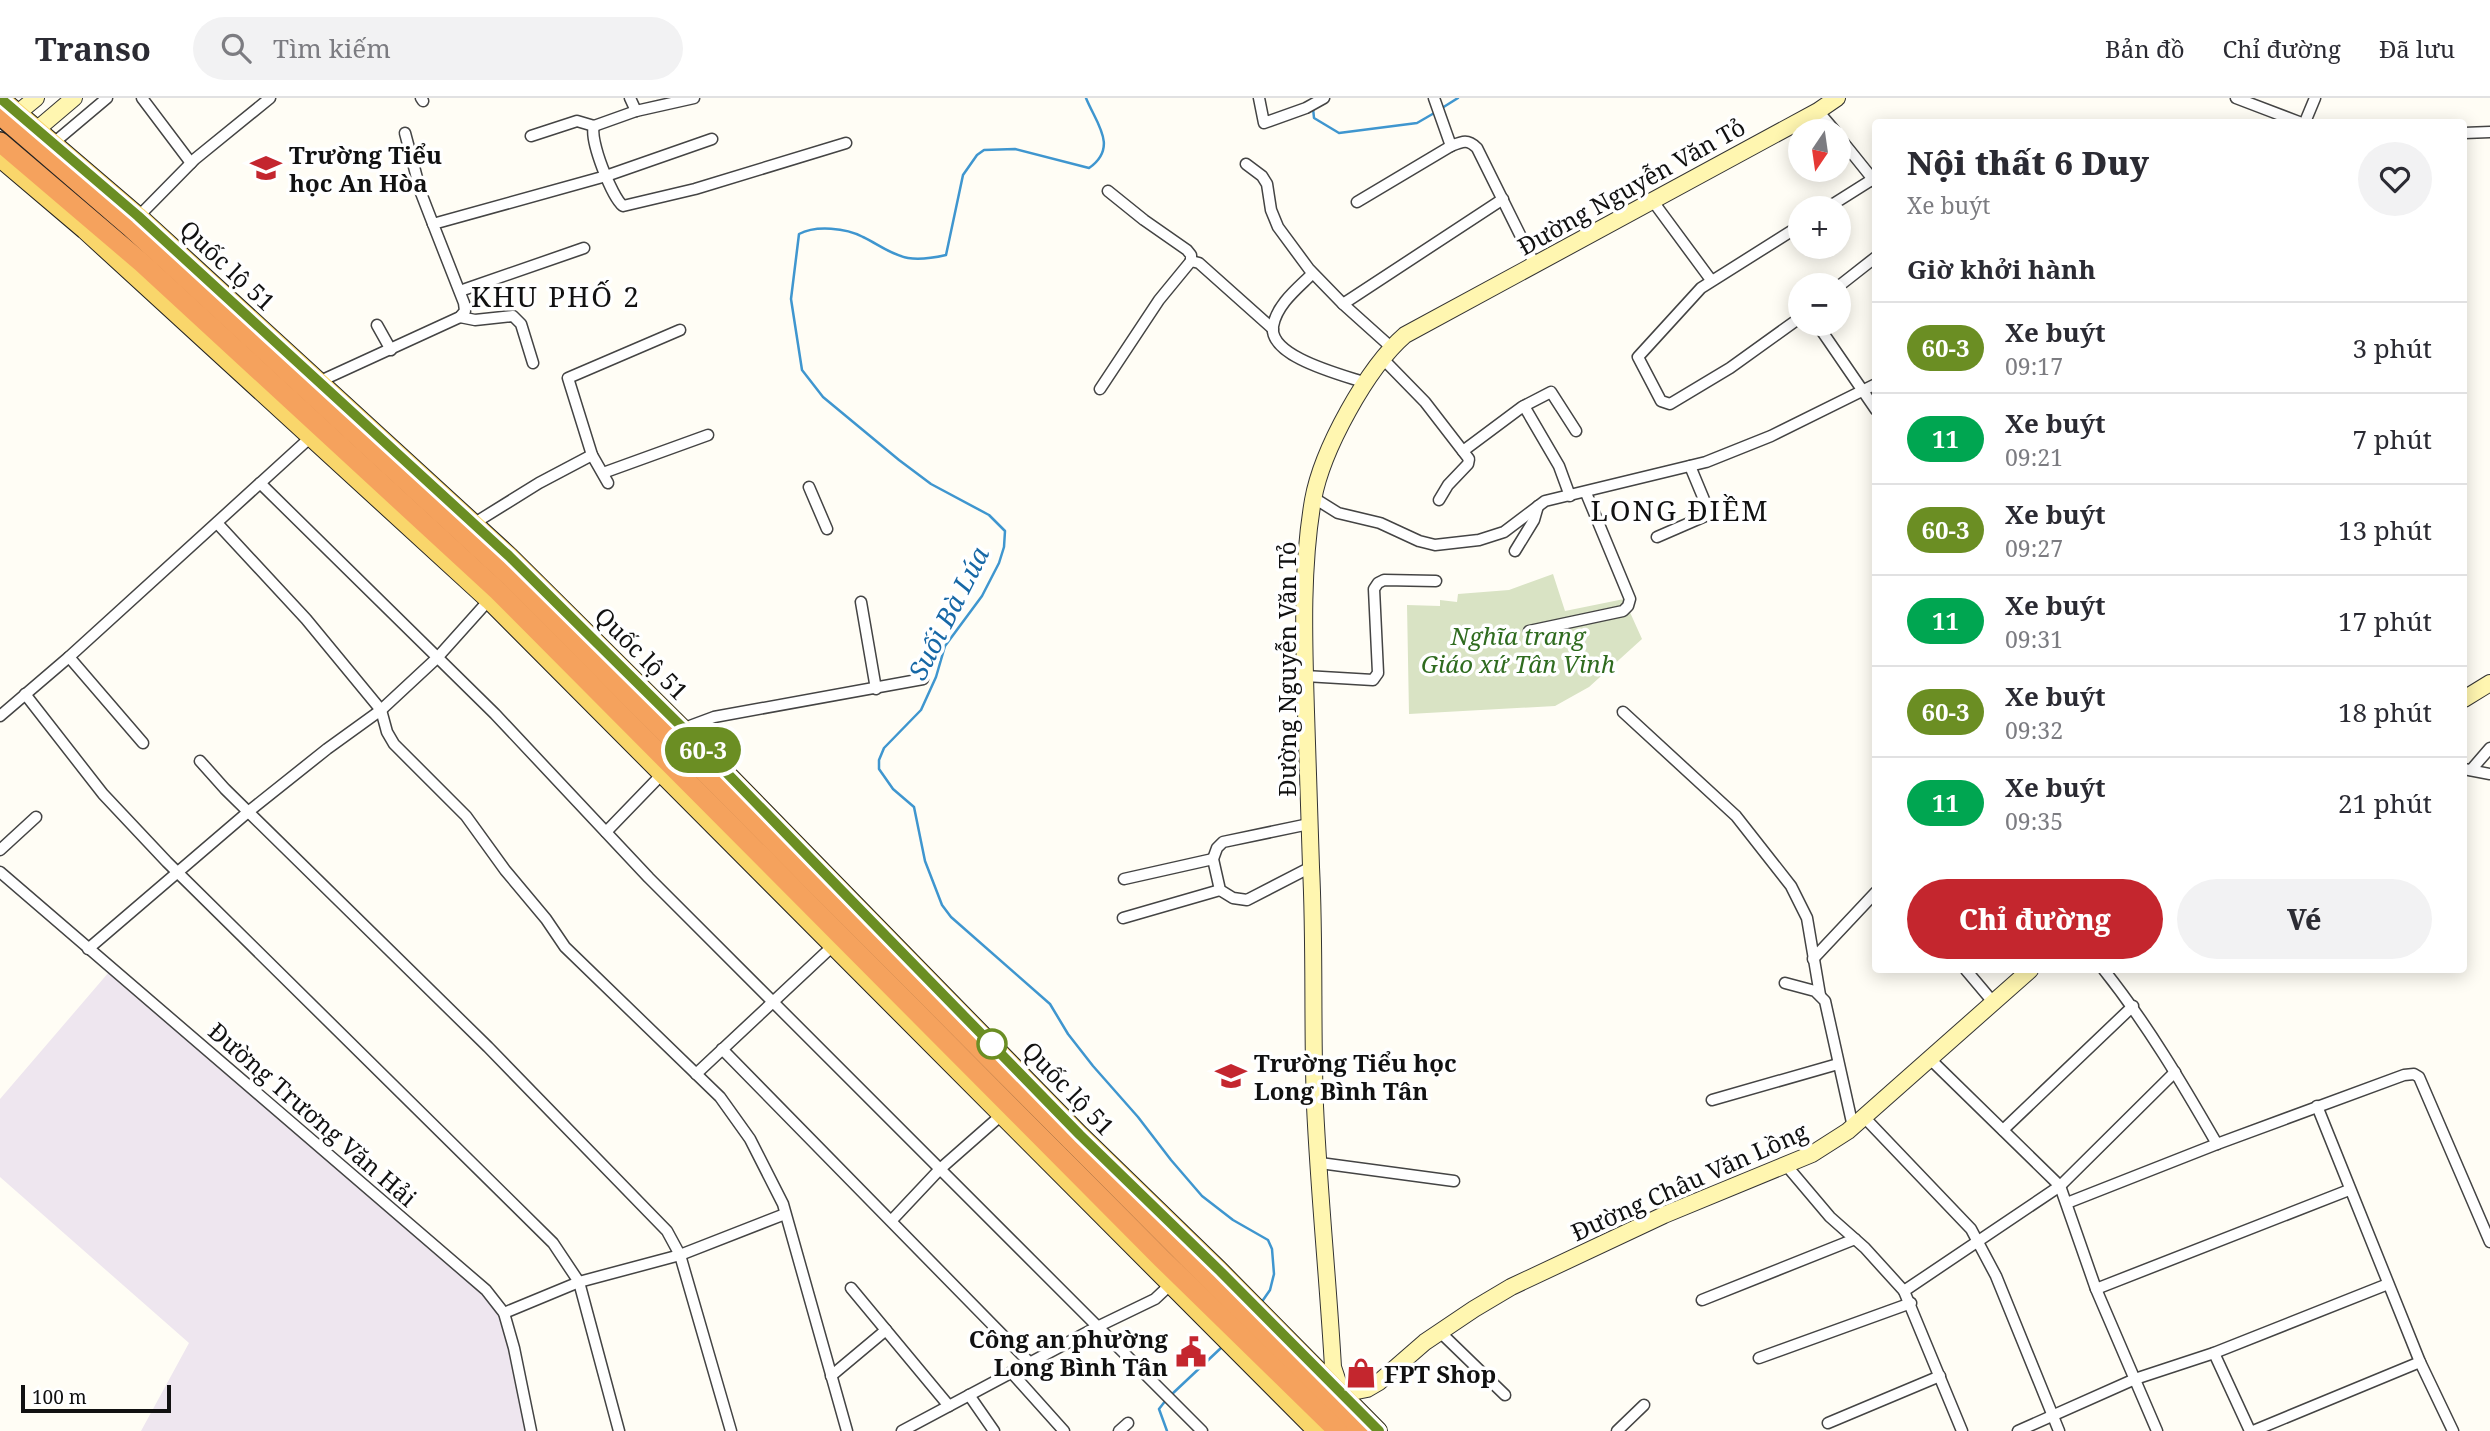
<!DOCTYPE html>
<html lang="vi">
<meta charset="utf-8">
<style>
body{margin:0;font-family:"Noto Serif",serif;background:#f2f2f3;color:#2b2b33;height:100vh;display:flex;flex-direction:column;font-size:26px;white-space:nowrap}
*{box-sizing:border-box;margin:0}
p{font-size:23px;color:#7c7c81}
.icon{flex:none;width:38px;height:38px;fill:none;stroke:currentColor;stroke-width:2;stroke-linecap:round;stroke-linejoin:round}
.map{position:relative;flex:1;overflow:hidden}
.details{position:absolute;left:1872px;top:21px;width:595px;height:854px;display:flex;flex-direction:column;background:#fff;border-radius:7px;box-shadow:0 4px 18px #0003}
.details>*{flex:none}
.badge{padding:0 14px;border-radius:23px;font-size:24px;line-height:46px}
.needle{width:46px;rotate:193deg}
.buttons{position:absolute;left:1788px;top:21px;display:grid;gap:14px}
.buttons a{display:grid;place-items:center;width:63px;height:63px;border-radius:50%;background:#fff;box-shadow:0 4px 18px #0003;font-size:35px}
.scale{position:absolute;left:21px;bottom:18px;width:150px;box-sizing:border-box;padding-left:7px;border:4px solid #111;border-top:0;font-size:19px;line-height:24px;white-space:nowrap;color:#111;-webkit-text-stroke:5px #fff;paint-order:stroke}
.map>.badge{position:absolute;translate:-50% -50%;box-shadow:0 0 0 4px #fff}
h2{padding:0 35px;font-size:26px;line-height:63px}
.round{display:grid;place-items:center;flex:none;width:74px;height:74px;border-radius:37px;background:#f2f2f3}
.summary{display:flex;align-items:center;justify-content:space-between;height:119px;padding:0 35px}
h1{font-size:33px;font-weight:800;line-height:52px}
.cta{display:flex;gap:14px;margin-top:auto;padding:14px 35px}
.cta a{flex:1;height:80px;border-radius:42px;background:#c4262e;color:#fff;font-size:28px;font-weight:800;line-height:80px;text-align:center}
.cta a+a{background:#f2f2f3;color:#2b2b33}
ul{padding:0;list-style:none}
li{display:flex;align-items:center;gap:21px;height:91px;padding:0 35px;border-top:2px solid #e1e1e2}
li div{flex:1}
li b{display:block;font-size:26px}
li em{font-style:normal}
li .badge{min-width:77px;font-weight:700;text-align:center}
header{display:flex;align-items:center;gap:42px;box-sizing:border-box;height:98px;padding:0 35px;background:#fff;border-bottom:2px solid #e1e1e2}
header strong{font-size:33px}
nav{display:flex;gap:38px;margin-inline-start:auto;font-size:24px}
.search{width:490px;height:63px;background:#f2f2f3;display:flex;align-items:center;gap:18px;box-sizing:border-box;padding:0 24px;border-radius:38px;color:#7c7c81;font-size:26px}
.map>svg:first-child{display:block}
.industrial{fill:#eee6ef}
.cemetery{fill:#d9e3c4}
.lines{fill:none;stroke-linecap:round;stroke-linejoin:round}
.stream{stroke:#3f96cf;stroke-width:2.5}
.street-casing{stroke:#444;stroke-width:13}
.secondary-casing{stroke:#333;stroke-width:18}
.primary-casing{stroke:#222;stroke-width:20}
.highway-casing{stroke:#222;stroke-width:22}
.street{stroke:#fff;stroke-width:10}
.secondary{stroke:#fff6b0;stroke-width:16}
.primary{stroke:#f9d66b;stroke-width:18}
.highway{stroke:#f5a25d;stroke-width:19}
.line-casing{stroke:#fff;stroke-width:16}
.line{stroke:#6b8e23;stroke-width:10}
.stop-dot{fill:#fff;stroke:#6b8e23;stroke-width:3.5}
.labels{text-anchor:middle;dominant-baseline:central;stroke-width:7;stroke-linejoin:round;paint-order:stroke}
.poi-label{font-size:24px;font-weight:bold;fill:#111;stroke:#fff;text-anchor:start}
.street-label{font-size:24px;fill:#111;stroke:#fff}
.park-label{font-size:24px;font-style:italic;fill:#2f6b1f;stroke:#fff}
.water-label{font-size:26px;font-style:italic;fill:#1768a6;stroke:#fff}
.quarter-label{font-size:28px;letter-spacing:2px;fill:#111;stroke:#fff}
</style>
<header>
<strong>Transo</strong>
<div class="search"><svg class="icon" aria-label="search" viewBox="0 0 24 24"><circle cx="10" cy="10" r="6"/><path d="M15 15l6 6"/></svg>Tìm kiếm</div>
<nav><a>Bản đồ</a><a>Chỉ đường</a><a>Đã lưu</a></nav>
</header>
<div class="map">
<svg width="2490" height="1333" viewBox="0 0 2490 1333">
<rect width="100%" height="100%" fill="#fffdf5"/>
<path class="industrial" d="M109,874L483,1194L500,1216L510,1251L527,1333H141L189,1245L0,1079V1001Z"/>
<path class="cemetery" d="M1553,476L1565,513L1624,501L1642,541L1589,589L1555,608L1409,616L1407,507L1440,508V502L1457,504L1458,496L1509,492Z"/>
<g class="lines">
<g class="stream">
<path d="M1086,0C1096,25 1119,49 1089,70L1015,51L984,52L977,57L963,77L946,157C933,160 920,162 908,160C891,157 878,146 863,139C846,130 816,127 799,136L791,201L802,272L823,299L899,362L931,386L989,417L1005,433L1004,449L999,465L982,498L945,548L936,579L921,612L884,650L879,662V671L893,691L914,709L925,763L942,807L951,819L1050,906L1068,936L1093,968L1138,1019L1171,1062L1202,1098L1233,1122L1268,1142L1272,1151L1274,1176L1270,1192L1261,1205"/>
<path d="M1313,10L1314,20L1339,35L1417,25L1436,14"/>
<path d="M1442,10L1458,0"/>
<path d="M1171,1297L1222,1249"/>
<path d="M1166,1302L1159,1311L1167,1333"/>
</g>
<g class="street-casing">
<g id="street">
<path d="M142,0L191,65"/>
<path d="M421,0L423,3"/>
<path d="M630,0L636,13"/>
<path d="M1259,0L1264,25L1306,10L1324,0"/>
<path d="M1434,0L1451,48"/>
<path d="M2236,0L2299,24"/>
<path d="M1818,13L1835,33"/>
<path d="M2305,24L2315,0"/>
<path d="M594,28C589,42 612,99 623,108L695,91L846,45"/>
<path d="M405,35L421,95L433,126"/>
<path d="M2464,35L2490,34"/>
<path d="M531,38L577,23L594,28L636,13L694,0"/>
<path d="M1839,39L1876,85"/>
<path d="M50,48L107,0"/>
<path d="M1246,66L1262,78L1267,86L1271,112L1278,129L1309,171L1343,206L1392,250"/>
<path d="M1108,93L1144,122L1187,152L1191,157V163"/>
<path d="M1652,102L1711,182"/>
<path d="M1357,104L1451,48C1463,43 1468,41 1477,50L1535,167"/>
<path d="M1827,110L1873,81"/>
<path d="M135,122L195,61L270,0"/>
<path d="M1801,127L1701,190L1638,259L1661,303L1670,306L1730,270L1801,219"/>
<path d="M1312,176C1298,190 1277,206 1273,228C1268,259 1343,277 1366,285"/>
<path d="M1839,188L1876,159"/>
<path d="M460,193L584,150"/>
<path d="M1343,206L1503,101"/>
<path d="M460,219L475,222L513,218L521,226L533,265"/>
<path d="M1817,226L1876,312"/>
<path d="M377,227L391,252"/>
<path d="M1384,262L1425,304L1469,361L1468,366L1448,387L1439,402"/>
<path d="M316,285L460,219L465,213L464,205L433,126L606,78L712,41"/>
<path d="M1100,291L1159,202L1191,163L1199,165L1273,231"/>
<path d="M1524,308L1559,368L1570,398"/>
<path d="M1463,353L1522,309L1551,294L1576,333"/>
<path d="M603,375L708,337"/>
<path d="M260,385L495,616L649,780L1202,1333"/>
<path d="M608,385L592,357L568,280L680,232"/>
<path d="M809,389L827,431"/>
<path d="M1314,400L1338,415L1380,425L1419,443L1435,447L1479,442L1504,434L1545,403L1706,364L1771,338L1876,286"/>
<path d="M217,425L306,521L381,612L387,634L394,646L466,718L505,772L546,821L565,849L720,999L750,1041L783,1106L847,1333"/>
<path d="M473,426L539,385L592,357"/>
<path d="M1657,439L1710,416L1690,368"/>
<path d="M1515,453L1534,422L1538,408"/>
<path d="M861,504L876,591"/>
<path d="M1529,533L1623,513L1628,508L1630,501L1586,395"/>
<path d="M69,559L143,645"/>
<path d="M1305,578L1373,582L1378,575L1374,491L1378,485L1384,482L1436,483"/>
<path d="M25,596L103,696L167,764L553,1145L579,1184L619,1333"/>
<path d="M1623,614L1736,718L1791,788L1807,820L1820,897"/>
<path d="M0,618L69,559L313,337"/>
<path d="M679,632L714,619L923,581"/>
<path d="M200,663L225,691L488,949L667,1133L680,1157L731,1333"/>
<path d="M2464,671L2490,676"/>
<path d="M2471,672L2490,650"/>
<path d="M1309,726L1223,744L1217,750L1213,761L1220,792L1233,800L1247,802L1311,769"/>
<path d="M606,734L665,673"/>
<path d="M0,752L36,719"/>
<path d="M0,774L486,1192L504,1215L514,1250L531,1333"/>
<path d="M1124,781L1213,761"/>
<path d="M1123,820L1220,792"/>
<path d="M88,851L248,714L327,651L381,612L437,560L489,502"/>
<path d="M1813,861L1876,794"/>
<path d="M1966,872L1993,904"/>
<path d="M2104,872C2147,926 2182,985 2217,1046"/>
<path d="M1785,885L1815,893L1825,903L1853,1029"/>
<path d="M722,951L1029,1264"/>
<path d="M1930,961L2060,1088L2096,1191L2157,1333"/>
<path d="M696,976L837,844"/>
<path d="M1712,1002L1838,966"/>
<path d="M2317,1008L2420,1264L2453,1333"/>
<path d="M1864,1019L1971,1131L1996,1178L2059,1333"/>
<path d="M2003,1032L2133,908"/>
<path d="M1320,1065L1454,1083"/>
<path d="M1786,1067L1830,1119L1865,1150L1904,1193L1962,1333"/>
<path d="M2067,1105L2217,1046L2404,977L2414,976L2419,979L2490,1144"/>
<path d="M892,1122L940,1071L1006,1013"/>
<path d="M851,1190L949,1308"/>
<path d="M2096,1191L2349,1092"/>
<path d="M1904,1193L2060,1088L2175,974"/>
<path d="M1702,1202L1855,1141"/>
<path d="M504,1215L579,1184L680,1157L785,1116"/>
<path d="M1440,1234L1505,1297"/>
<path d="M2214,1255L2250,1333"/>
<path d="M1759,1260L1911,1205"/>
<path d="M1011,1274L1064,1333"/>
<path d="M831,1278L886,1232"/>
<path d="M969,1297L994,1333"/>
<path d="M1828,1325L1940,1278"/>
<path d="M902,1333L1097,1229L1155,1201L1171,1186"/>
<path d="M1119,1333L1128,1325"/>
<path d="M1617,1333L1644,1307"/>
<path d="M2018,1333L2135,1281L2214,1255L2388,1186"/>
<path d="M2253,1333L2420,1264"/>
</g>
</g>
<g class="secondary-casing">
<g id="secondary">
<path d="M1837,0L1818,13L1405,237C1367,270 1322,352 1313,402C1301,472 1304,544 1306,614C1308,666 1309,717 1311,769C1315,849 1312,929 1315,1008C1319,1095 1328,1182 1333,1269L1342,1296L1367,1291L1379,1284L1425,1244L1474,1211L1511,1189L1664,1117L1812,1056L1848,1033L2030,872"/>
<path d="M8,23L36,0"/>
<path d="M28,39L74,0"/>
<path d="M2464,601L2490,585"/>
</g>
</g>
<g class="primary-casing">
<g id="primary">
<path d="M0,0L138,118L509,458L682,630L1080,1037L1219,1172L1378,1333"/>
<path d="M0,60L85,132L489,502L1317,1333"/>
</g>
</g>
<g class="highway-casing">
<g id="highway">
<path d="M0,17L130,129L510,479L1360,1333"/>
<path d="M0,44L142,165L498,493L1162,1161L1338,1333"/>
</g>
</g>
<use href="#street" class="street"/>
<use href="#secondary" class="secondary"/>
<use href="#primary" class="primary"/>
<use href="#highway" class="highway"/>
</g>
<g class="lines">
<g class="line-casing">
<path id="line" d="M0,0L138,118L509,458L682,629L1080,1037L1219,1172L1379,1333"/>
</g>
<use href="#line" class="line"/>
</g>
<defs>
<g id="school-bare" transform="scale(2.415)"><path d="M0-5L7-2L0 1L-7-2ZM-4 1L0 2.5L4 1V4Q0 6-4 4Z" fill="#c4262e" stroke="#fff" stroke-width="2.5" paint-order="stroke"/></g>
<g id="civic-bare" transform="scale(2.415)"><path d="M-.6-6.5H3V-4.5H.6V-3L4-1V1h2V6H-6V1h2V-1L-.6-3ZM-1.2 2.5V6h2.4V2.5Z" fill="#c4262e" stroke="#fff" stroke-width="2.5" paint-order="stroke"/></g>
<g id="shop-bare" transform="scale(2.415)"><path d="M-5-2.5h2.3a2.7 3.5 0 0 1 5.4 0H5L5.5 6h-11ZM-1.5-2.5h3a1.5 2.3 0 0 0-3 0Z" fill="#c4262e" stroke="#fff" stroke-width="2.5" paint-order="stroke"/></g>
</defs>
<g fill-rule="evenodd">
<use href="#school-bare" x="266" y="70"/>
<use href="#school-bare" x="1231" y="978"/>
<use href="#civic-bare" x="1191" y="1254"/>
<use href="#shop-bare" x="1361" y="1275"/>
</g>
<circle class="stop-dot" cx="992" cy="946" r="14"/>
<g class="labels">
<g class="poi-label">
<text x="289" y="56">Trường Tiểu<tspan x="289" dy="28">học An Hòa</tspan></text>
<text x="1254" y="964">Trường Tiểu học<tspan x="1254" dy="28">Long Bình Tân</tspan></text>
<text x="1168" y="1240" text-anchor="end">Công an phường<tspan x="1168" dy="28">Long Bình Tân</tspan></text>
<text x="1384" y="1275">FPT Shop</text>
</g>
<g class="street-label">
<text transform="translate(1631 88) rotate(-29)">Đường Nguyễn Văn Tỏ</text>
<text transform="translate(228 167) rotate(43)">Quốc lộ 51</text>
<text transform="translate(642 555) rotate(45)">Quốc lộ 51</text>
<text transform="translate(1286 571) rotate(-90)">Đường Nguyễn Văn Tỏ</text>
<text transform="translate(1069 990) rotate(46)">Quốc lộ 51</text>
<text transform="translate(313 1016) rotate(41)">Đường Trương Văn Hải</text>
<text transform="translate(1689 1083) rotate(-24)">Đường Châu Văn Lồng</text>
</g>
<g class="park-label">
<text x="1518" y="537">Nghĩa trang<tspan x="1518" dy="28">Giáo xứ Tân Vinh</tspan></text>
</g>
<g class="water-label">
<text transform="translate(948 515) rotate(-63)">Suối Bà Lúa</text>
</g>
<g class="quarter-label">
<text x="556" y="198">KHU PHỐ 2</text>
<text x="1680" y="412">LONG ĐIỀM</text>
</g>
</g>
</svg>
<div class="buttons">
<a><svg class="needle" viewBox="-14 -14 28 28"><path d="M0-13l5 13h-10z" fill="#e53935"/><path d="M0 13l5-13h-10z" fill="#7c7c81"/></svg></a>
<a>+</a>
<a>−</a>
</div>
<div class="scale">100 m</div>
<b class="badge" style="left:703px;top:652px;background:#6b8e23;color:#fff">60-3</b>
<section class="details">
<div class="summary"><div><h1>Nội thất 6 Duy</h1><p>Xe buýt</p></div><a class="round"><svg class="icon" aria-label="heart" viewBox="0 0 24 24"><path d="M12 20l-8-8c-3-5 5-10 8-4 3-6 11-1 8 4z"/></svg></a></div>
<h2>Giờ khởi hành</h2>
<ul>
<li><span class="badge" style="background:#6b8e23;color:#fff">60-3</span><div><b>Xe buýt</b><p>09:17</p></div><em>3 phút</em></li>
<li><span class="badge" style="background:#00a651;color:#fff">11</span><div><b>Xe buýt</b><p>09:21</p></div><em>7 phút</em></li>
<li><span class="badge" style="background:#6b8e23;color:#fff">60-3</span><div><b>Xe buýt</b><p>09:27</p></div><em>13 phút</em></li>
<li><span class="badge" style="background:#00a651;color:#fff">11</span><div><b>Xe buýt</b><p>09:31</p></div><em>17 phút</em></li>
<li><span class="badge" style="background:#6b8e23;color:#fff">60-3</span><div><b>Xe buýt</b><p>09:32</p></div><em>18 phút</em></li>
<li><span class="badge" style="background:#00a651;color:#fff">11</span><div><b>Xe buýt</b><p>09:35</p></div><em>21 phút</em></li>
</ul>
<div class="cta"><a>Chỉ đường</a><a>Vé</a></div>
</section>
</div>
